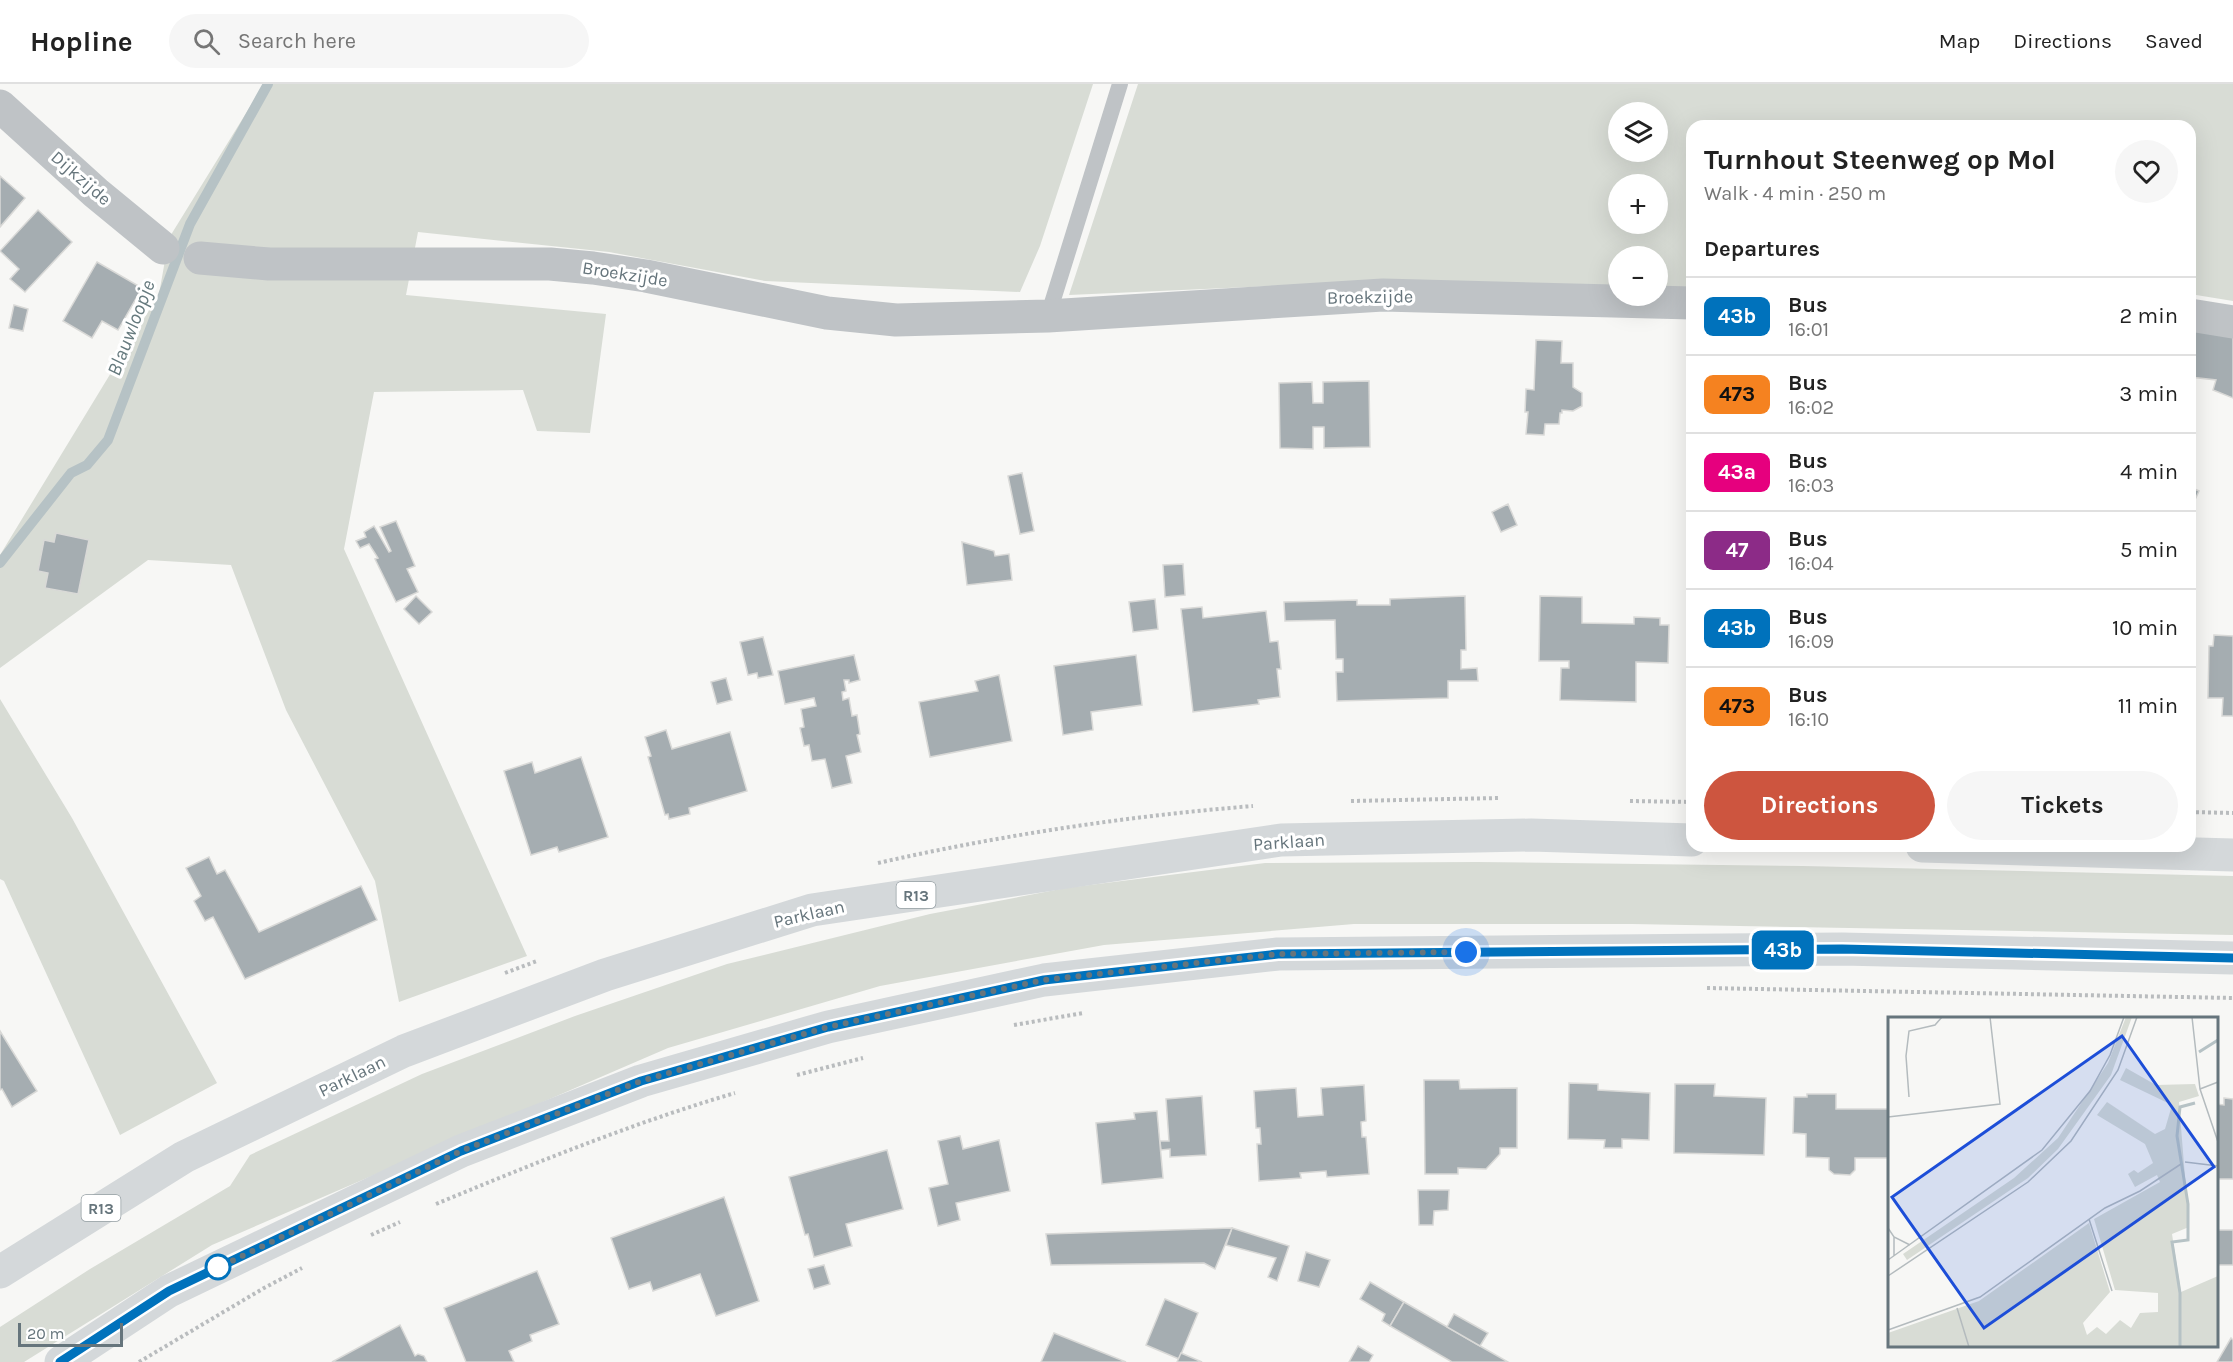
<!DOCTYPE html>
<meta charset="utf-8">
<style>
body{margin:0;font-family:Karla,sans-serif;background:#f6f6f6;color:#222;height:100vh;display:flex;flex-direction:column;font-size:22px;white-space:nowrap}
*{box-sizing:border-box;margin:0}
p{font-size:20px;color:#767676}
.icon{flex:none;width:33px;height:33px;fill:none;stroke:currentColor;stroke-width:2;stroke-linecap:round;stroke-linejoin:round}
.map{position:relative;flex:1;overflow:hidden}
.sheet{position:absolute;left:1686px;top:36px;width:510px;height:732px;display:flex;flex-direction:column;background:#fff;border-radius:18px;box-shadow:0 6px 24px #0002}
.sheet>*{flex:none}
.badge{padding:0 12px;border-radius:9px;font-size:21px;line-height:39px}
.controls{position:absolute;left:1608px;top:18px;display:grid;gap:12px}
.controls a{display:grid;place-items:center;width:60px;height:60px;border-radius:50%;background:#fff;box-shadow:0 6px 24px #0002;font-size:30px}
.scale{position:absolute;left:18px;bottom:15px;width:105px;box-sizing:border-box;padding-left:6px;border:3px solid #66757c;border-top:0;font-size:16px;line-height:21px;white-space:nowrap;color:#66757c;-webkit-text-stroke:4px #fff;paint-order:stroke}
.you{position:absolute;width:30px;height:30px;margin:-15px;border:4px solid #fff;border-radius:50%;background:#1a73e8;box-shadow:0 0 0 9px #1a73e833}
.map>.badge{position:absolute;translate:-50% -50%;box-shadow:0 0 0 3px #fff}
h2{padding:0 18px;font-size:22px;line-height:54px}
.round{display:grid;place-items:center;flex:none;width:63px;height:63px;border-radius:32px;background:#f6f6f6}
.overview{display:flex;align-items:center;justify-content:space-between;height:102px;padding:0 18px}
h1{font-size:28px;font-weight:700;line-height:45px}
.cta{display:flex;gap:12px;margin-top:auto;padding:12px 18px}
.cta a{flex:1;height:69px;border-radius:36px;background:#cd553f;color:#fff;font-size:24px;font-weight:700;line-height:69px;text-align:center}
.cta a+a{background:#f6f6f6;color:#222}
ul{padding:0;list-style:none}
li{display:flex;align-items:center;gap:18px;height:78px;padding:0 18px;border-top:2px solid #e0e0e0}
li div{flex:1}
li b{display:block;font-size:22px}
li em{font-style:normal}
li .badge{min-width:66px;font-weight:700;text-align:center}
header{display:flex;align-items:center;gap:36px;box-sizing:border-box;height:84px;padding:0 30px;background:#fff;border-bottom:2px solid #e0e0e0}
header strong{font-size:28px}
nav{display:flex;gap:33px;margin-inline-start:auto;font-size:21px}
.search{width:420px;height:54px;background:#f6f6f6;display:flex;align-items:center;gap:15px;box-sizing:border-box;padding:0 21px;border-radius:33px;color:#767676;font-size:22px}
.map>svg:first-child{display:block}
.green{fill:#d8dcd5;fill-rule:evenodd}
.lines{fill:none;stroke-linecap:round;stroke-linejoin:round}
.stream{stroke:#b6c2c5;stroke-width:10}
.building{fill:#a5adb1;stroke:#d9d9d7;stroke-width:1.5}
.path{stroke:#b9bcbe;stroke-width:4;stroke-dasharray:3 3;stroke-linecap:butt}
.service{stroke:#bfc3c6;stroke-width:16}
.minor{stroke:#bfc3c6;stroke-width:33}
.primary{stroke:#d4d8da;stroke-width:33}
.line-casing{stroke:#fff;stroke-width:14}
.line{stroke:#0072bc;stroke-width:9}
.walk{stroke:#66757c;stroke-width:6;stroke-dasharray:0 10.8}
.stop-dot{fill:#fff;stroke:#0072bc;stroke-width:3}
.labels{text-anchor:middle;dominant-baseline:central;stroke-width:6;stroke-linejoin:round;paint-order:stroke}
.shield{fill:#fff;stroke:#949ea3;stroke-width:1.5}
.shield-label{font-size:16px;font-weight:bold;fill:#66757c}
.street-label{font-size:18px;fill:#66757c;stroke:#fff}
.water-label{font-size:20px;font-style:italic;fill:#667a7e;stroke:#fff}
.inset-river{fill:none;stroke:#b6c2c5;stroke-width:3}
.inset-road{fill:none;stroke:#b4bbbe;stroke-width:1.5}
.view{fill:#1d4ed8;fill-opacity:0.15;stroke:#1d4ed8;stroke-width:3}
.inset-edge{fill:none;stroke:#66757c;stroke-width:3}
</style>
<header>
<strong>Hopline</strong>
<div class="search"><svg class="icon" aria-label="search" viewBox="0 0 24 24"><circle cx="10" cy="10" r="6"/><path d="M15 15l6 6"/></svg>Search here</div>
<nav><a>Map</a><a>Directions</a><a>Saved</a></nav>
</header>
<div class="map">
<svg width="2233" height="1278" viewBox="0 0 2233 1278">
<rect width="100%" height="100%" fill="#f7f7f5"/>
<g class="green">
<path d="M264,0H1093L1040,162L1020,208L765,197L609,168L418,148L406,211L606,230L590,349L537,347L523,306L374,308L344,465L527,872L399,918L375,797L286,626L231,481L148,476L0,584V471L159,210L169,154Z"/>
<path d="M1138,0H2233V217L2190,210V42H1692V204L1658,205V172H1618V206L1385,197L1069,211ZM1618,28H1658V68H1618ZM1618,100H1658V140H1618Z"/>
<path d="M0,615L72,734L217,999L120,1051L4,797L0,795Z"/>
<path d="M1477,778L1803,782L2233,792V851L1632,840H1354L1104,861L880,902L668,964L212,1161L24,1278H0V1243L90,1185L230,1102L250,1071L422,990L575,932L727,880L930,830L1066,804L1265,779Z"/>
</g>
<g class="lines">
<path class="stream" d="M0,479L71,389L87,381L108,356L190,140L268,0"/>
</g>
<g class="building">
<path d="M0,92L25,114L0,143Z"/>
<path d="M38,126L72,158L25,208L10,195L19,185L0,167Z"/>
<path d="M97,178L142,204L118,246L102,237L92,254L63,237Z"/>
<path d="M14,221L28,225L23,247L9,244Z"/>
<path d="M2190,246L2233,252V314L2213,306L2216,296L2190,293Z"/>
<path d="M1536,256L1562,257L1561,279H1573V303L1582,309V322L1573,327L1562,326V329H1560L1559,340H1545L1544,351L1526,350L1528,328H1525L1526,305L1534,306Z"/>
<path d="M1369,297L1370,363L1324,364V343H1313V365L1280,364L1279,299L1312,298L1313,319H1323V298Z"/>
<path d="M1022,389L1034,447L1020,450L1008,392Z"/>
<path d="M2190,403L2199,407L2190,427Z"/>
<path d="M1508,420L1517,441L1501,448L1492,428Z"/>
<path d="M396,437L415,482L407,485L418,508L396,518L375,475L378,474L369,460L360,464L356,457L366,453L364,448L374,442L389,468L391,467L380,443Z"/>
<path d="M56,449L89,456L78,510L45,504L48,489L38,487L44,456L54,458Z"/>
<path d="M962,458L994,467L995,472L1009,470L1012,496L967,501Z"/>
<path d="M1183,480L1185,511L1165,513L1163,481Z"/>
<path d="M416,512L432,528L419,540L404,525Z"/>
<path d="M1465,512L1466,566H1461V585L1477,584L1478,597H1448V614L1337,617L1336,588H1343V575H1336L1335,536L1285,537L1284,518L1357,516V521H1390V515Z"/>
<path d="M1540,512L1582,513V539L1634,540V533L1660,534V541H1669L1668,579L1636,578V618L1560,616L1561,584H1569V577H1539Z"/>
<path d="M1155,515L1158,545L1133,548L1129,518Z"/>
<path d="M1202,523L1203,534L1266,527L1270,558L1278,557L1281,585H1277L1280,613L1258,616L1259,620L1193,628L1181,525Z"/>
<path d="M2214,551L2233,552V632H2222L2223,614H2208L2209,562H2213Z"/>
<path d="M763,553L773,591L758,594L757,589L748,591L740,558Z"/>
<path d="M854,571L860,596L849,599V596H844L846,607L842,608L843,616L849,614L852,632L857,631L860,650L857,651L861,668L846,672L852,699L832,704L825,675L812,677L809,661L804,662L800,644L804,643L801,625L816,622L814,614L785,620L778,587Z"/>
<path d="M1136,571L1142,621L1091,628L1093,646L1063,651L1054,582Z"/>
<path d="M999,591L1012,657L930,673L919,618L978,607L975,597Z"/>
<path d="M726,594L732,616L717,620L711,598Z"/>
<path d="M666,646L672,665L730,648L747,707L689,724L690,730L669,735L668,730L665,731L648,673L651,672L645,653Z"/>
<path d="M581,673L608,753L559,768L557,763L531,771L504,687L532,678L535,689Z"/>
<path d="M209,773L217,790L225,786L259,848L361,802L377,836L245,895L213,833L205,837L194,817L201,812L186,784Z"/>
<path d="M0,947L37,1007L12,1023L2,1005L0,1006Z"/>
<path d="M1424,996H1459L1460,1005L1517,1004V1064H1500V1070L1486,1085L1458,1084V1090H1425Z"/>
<path d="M1569,999L1598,1000V1006L1650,1009L1649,1056L1622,1055V1064H1604L1605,1056L1568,1055Z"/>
<path d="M1675,1000H1715L1714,1012L1766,1014L1764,1071L1674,1069Z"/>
<path d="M1364,1001L1366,1037L1361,1038L1362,1053H1366L1369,1090L1327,1093L1326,1087L1300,1089L1301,1094L1259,1097L1257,1060H1261L1260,1044H1256L1254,1007L1296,1004L1298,1033L1323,1031L1321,1004Z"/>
<path d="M1807,1010H1836V1025H1890V1074H1855V1086L1850,1091L1834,1090L1829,1086V1074L1806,1073V1050L1793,1049L1794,1013H1807Z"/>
<path d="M1202,1012L1206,1071L1170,1073V1065L1161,1066L1160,1057H1169L1166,1015Z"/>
<path d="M2224,1014L2233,1015V1095H2216V1020L2224,1021Z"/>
<path d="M1157,1027L1163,1094L1102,1100L1096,1039L1135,1035L1134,1029Z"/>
<path d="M960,1052L963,1065L999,1056L1010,1107L956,1119L960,1136L938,1142L929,1104L948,1100L938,1057Z"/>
<path d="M887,1066L903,1125L846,1140L852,1162L814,1173L808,1150L805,1151L789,1093Z"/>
<path d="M1418,1106H1449L1448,1126L1434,1127L1433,1141H1419Z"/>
<path d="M724,1113L759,1217L716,1232L700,1190L653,1207L650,1198L629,1205L611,1154Z"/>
<path d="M1232,1144L1289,1162L1277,1197L1268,1193L1276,1174L1226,1161Z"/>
<path d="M1232,1144L1215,1185L1204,1179L1051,1181L1046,1150Z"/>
<rect x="2216" y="1146" width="17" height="35"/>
<path d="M1306,1168L1330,1176L1319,1203L1298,1197Z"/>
<path d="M824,1181L830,1200L814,1205L808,1185Z"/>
<path d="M537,1187L559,1240L530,1251L532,1257L509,1267L514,1278H466L444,1224Z"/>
<path d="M1370,1198L1404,1218L1390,1242L1382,1237L1385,1230L1360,1215Z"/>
<path d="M1165,1215L1198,1229L1179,1275L1146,1261Z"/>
<path d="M1404,1218L1480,1262L1508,1278H1452L1390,1242Z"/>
<path d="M1454,1230L1488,1249L1480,1262L1447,1243Z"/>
<path d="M400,1241L415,1272L418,1270L424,1272L427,1278H332Z"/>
<path d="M1054,1249L1126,1278H1041Z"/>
<path d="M2231,1254L2233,1256V1278H2217Z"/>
<path d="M1358,1262L1373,1271L1369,1278H1349Z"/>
<path d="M1181,1269L1202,1278H1177Z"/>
</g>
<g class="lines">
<g class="path">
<path d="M1351,717L1499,714"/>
<path d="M1630,717L1692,718"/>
<path d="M2190,728L2233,729"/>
<path d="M878,779C1002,751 1128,732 1253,722"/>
<path d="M505,889L537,877"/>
<path d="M1707,904L2233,914"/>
<path d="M1014,941L1083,929"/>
<path d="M797,991L863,974"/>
<path d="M436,1120C535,1079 633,1039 735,1009"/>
<path d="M371,1151L400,1138"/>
<path d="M139,1278L264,1204L302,1184"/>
</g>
<path class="service" d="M1048,232L1120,0"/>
<g class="minor">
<path d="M0,22L96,109L163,164"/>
<path d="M200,174L269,180H550L593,184L646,192L827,229L896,236L1048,232L1383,211L1692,219"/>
<path d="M2190,231L2233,238"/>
</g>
<g class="primary">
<path d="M1922,762L2233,771"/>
<path d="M0,1188L184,1073L404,967L605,891L812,826L1281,756L1531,751L1692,756"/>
<path d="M61,1278L169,1207L461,1067L641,997L828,943L1044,896L1278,870L1842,865L2233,874"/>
</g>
</g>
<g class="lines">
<g class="line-casing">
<path id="line" d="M60,1278L169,1207L461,1067L641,997L828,943L1044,896L1278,870L1842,865L2233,874"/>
</g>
<use href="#line" class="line"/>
<path class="walk" d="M218,1183L211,1187L461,1067L641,997L828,943L1044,896L1278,870L1466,868"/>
</g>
<circle class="stop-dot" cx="218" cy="1183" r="12"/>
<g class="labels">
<g class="shield">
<rect x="896.5" y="798" width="39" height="26" rx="4.5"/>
<rect x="81.5" y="1111" width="39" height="26" rx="4.5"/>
</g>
<g class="shield-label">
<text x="916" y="811">R13</text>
<text x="101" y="1124">R13</text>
</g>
<g class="street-label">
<text transform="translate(81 94) rotate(41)">Dijkzijde</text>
<text transform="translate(625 190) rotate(9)">Broekzijde</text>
<text transform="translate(1370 213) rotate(-1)">Broekzijde</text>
<text transform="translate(1289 758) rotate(-4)">Parklaan</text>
<text transform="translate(809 830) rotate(-13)">Parklaan</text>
<text transform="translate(352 992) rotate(-26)">Parklaan</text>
</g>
<g class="water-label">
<text transform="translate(131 244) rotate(-69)">Blauwloopje</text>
</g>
</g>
<g transform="translate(1888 933)">
<rect width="330" height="330" fill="#f7f7f5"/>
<path d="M238,0H244L223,58L170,132L140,161L19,243L15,237L126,161L170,121L220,46ZM238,51L268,68L307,67L311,79L291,85L301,210L284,217L293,275L330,259V330H0V316L91,284L201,206L222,275L195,306L199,318L209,310L218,317L232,303L243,311L252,296L270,295V276L227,273L206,202L272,165L269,158L247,170L240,157L246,153L250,156L265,146L257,127L209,98L219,85L267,117L277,112L284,88L232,63Z" fill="#d8dcd5"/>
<path class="inset-river" d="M311,35L330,23M292,330V276L284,225L300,223V187L289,119L292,90L307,86"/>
<path class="inset-road" d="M304,0L312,72L330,125M312,72L330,65M21,80L18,39L21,14L47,8L54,0M0,100L112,87L102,0M297,145L330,149M201,202L224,274M0,211L6,220L22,228M6,239V220M0,243L154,133L202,74L222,38L236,0M0,259L140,165L183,124L230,53L249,0M69,291L81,330M0,313L92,280L217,191L252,174L293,147"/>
<path class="view" d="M234,19L326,150L96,311L4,180Z"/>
<rect width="330" height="330" class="inset-edge"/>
</g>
</svg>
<div class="controls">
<a><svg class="icon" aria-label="layers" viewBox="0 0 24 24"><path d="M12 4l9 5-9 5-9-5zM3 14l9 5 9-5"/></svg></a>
<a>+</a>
<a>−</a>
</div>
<div class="scale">20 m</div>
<div class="you" style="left:1466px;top:868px"></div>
<b class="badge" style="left:1783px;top:866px;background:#0072bc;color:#fff">43b</b>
<section class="sheet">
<div class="overview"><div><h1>Turnhout Steenweg op Mol</h1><p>Walk · 4 min · 250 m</p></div><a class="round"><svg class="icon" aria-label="heart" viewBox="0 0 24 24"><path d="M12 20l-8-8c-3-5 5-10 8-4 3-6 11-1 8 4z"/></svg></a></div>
<h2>Departures</h2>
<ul>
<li><span class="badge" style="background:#0072bc;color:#fff">43b</span><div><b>Bus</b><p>16:01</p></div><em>2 min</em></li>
<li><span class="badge" style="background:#f58220;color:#111">473</span><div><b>Bus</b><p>16:02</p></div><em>3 min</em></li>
<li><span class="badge" style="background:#e6007e;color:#fff">43a</span><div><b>Bus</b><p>16:03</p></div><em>4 min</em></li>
<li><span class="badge" style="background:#8c2b87;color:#fff">47</span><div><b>Bus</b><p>16:04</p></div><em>5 min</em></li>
<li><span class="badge" style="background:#0072bc;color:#fff">43b</span><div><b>Bus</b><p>16:09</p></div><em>10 min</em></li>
<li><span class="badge" style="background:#f58220;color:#111">473</span><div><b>Bus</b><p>16:10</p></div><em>11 min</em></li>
</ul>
<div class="cta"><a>Directions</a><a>Tickets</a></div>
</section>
</div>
